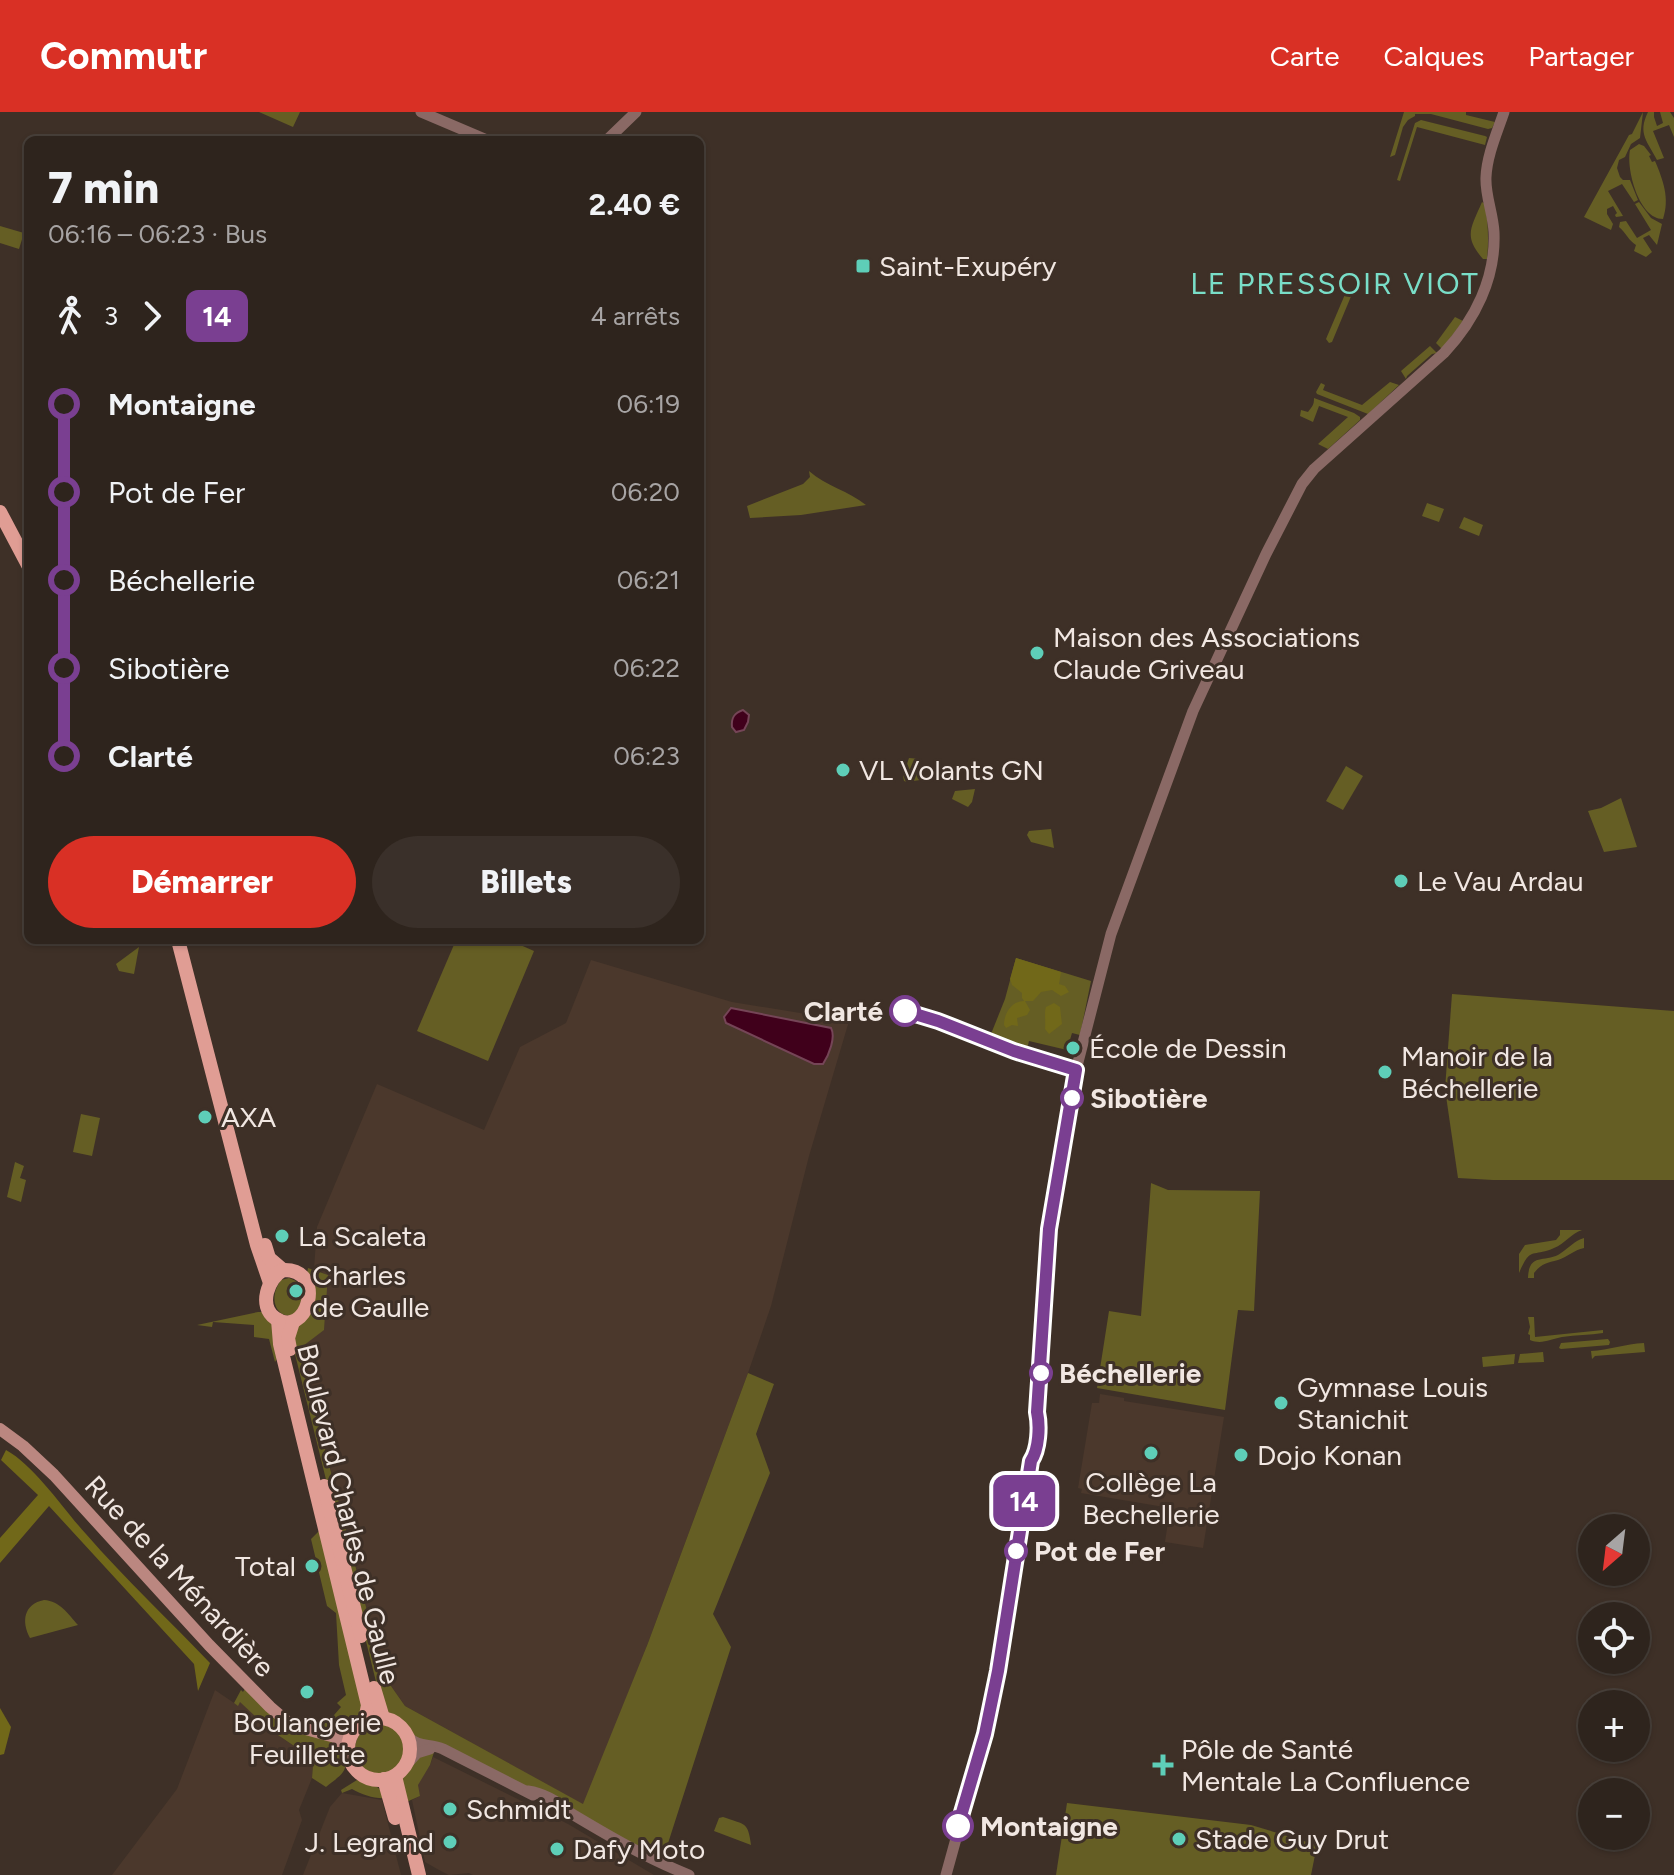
<!DOCTYPE html>
<html lang="fr">
<meta charset="utf-8">
<style>
body{margin:0;font-family:Figtree,sans-serif;background:#3a302a;color:#f1f3f6;height:100vh;display:flex;flex-direction:column;font-size:30px;white-space:nowrap}
*{box-sizing:border-box;margin:0}
p{font-size:26px;color:#a7a4a4}
.icon{flex:none;width:44px;height:44px;fill:none;stroke:currentColor;stroke-width:2;stroke-linecap:round;stroke-linejoin:round}
.map{position:relative;flex:1;overflow:hidden}
.sheet{position:absolute;left:24px;top:24px;width:680px;height:808px;display:flex;flex-direction:column;background:#2e241d;border-radius:12px;box-shadow:0 2px 6px #0004,0 0 0 2px #49413b}
.sheet>*{flex:none}
.badge{padding:0 16px;border-radius:12px;font-size:28px;line-height:52px}
.needle{width:52px;rotate:208deg}
.buttons{position:absolute;left:1578px;top:1402px;display:grid;gap:16px}
.buttons a{display:grid;place-items:center;width:72px;height:72px;border-radius:50%;background:#2e241d;box-shadow:0 2px 6px #0004,0 0 0 2px #49413b;font-size:40px}
.map>.badge{position:absolute;translate:-50% -50%;box-shadow:0 0 0 4px #fff}
.legs{display:flex;align-items:center;gap:12px;height:88px;padding:0 24px;font-size:26px}
.legs p{margin-inline-start:auto}
.overview{display:flex;align-items:center;justify-content:space-between;height:136px;padding:0 24px}
h1{font-size:44px;font-weight:800;line-height:60px}
.action{display:flex;gap:16px;margin-top:auto;padding:16px 24px}
.action a{flex:1;height:92px;border-radius:48px;background:#d93025;color:#fff;font-size:32px;font-weight:800;line-height:92px;text-align:center}
.action a+a{background:#3a302a;color:#f1f3f6}
ul{padding:0 24px;list-style:none}
li{display:flex;align-items:center;gap:28px;height:88px;font-size:30px}
li i{display:grid;place-items:center;width:12px;height:100%;margin:0 10px;background:currentColor}
li i::after{content:'';width:20px;height:20px;margin:-10px;border:6px solid;border-radius:50%;background:#2e241d}
li p{margin-inline-start:auto}
li:first-child i{background:linear-gradient(#0000 50%,currentColor 0)}
li:last-child i{background:linear-gradient(currentColor 50%,#0000 0)}
header{display:flex;align-items:center;gap:48px;box-sizing:border-box;height:112px;padding:0 40px;background:#d93025;color:#fff}
header strong{font-size:38px}
nav{display:flex;gap:44px;margin-inline-start:auto;font-size:28px}
.map>svg:first-child{display:block}
.built{fill:#4b382c}
.green{fill:#655e24}
.forest{fill:#716819}
.water{fill:#40001b;stroke:#754557;stroke-width:2}
.lines{fill:none;stroke-linecap:round;stroke-linejoin:round}
.tertiary{stroke:#8a6965;stroke-width:11}
.secondary{stroke:#bb8780;stroke-width:12}
.primary{stroke:#e09d94;stroke-width:14}
.line-1-casing{stroke:#fff;stroke-width:18}
.line-1{stroke:#7a3f91;stroke-width:12}
.poi-dot{fill:#5eceb8;stroke:#3e3027;stroke-width:3}
.stop-1-dot{fill:#fff;stroke:#7a3f91;stroke-width:4}
.labels{text-anchor:middle;dominant-baseline:central;stroke-width:6;stroke-linejoin:round;paint-order:stroke}
.poi-label{font-size:28px;fill:#f1e7e2;stroke:#3e3027;text-anchor:start}
.stop-label{font-size:28px;font-weight:bold;fill:#f1e7e2;stroke:#3e3027;text-anchor:start}
.street-label{font-size:28px;fill:#f1e7e2;stroke:#3e3027}
.neighbourhood-label{font-size:30px;letter-spacing:2px;fill:#79dec8;stroke:#3e3027}
</style>
<header>
<strong>Commutr</strong>
<nav><a>Carte</a><a>Calques</a><a>Partager</a></nav>
</header>
<div class="map">
<svg width="1674" height="1763" viewBox="0 0 1674 1763">
<rect width="100%" height="100%" fill="#3e3027"/>
<g class="built">
<path d="M591,848L732,890L849,909L809,1044L771,1194L748,1261L648,1531L584,1693L405,1594L384,1564L299,1236L324,1217L327,1163L314,1157L317,1115L377,972L484,1018L520,935L566,911Z"/>
<path d="M1100,1282L1124,1286V1289L1224,1305L1203,1436L1165,1430L1170,1396L1081,1381L1082,1377L1078,1376L1092,1291H1099Z"/>
<path d="M215,1578L237,1593L240,1589L269,1617L306,1642L313,1653L312,1666L299,1698L302,1708L282,1763H112L177,1677Z"/>
<path d="M433,1645L568,1712L654,1763H473L469,1761L449,1763L439,1758L425,1750L412,1688L420,1684L417,1673L430,1653Z"/>
<path d="M342,1681L382,1688L401,1763H303L330,1695Z"/>
</g>
<g class="green">
<path d="M259,0H300L293,15Z"/>
<path d="M1404,0H1466V3L1495,10L1492,16L1488,17L1431,2H1415V4L1408,8L1403,15L1395,43L1390,45Z"/>
<path d="M1643,0L1640,26L1631,32L1625,45L1619,48L1617,56L1620,65L1623,68H1630L1638,88L1634,90L1622,72L1608,79L1623,104L1616,105L1615,103L1617,101L1613,94L1607,97V102L1613,112L1611,118L1584,105L1629,23L1632,22Z"/>
<path d="M1648,0H1654V5L1657,14L1663,11L1660,0H1670L1674,6V25L1669,13L1653,19L1664,46L1657,48C1648,30 1637,22 1648,0Z"/>
<path d="M1421,8L1485,24L1487,25L1485,33L1417,15L1400,69L1397,68L1415,11Z"/>
<path d="M1639,32L1644,34L1651,43L1649,44L1652,50L1655,49C1663,68 1670,86 1663,107C1639,107 1626,57 1630,38Z"/>
<path d="M1482,90L1485,92C1488,110 1489,128 1487,147H1483C1463,124 1471,116 1482,90Z"/>
<path d="M1639,90L1651,106L1662,112L1657,133L1649,123L1643,126L1652,140L1646,145L1634,139L1636,133C1629,129 1626,121 1619,115L1620,110L1626,109L1637,126L1651,118L1635,92Z"/>
<path d="M0,114L24,121L19,137L0,131Z"/>
<path d="M1349,179L1352,182L1332,230L1329,231L1326,227L1346,180Z"/>
<path d="M1455,205L1463,209L1442,237L1436,231Z"/>
<path d="M1430,234L1437,241L1432,242L1407,264L1406,267L1401,259Z"/>
<path d="M1390,270L1399,273L1368,302L1317,282L1316,280L1321,271L1325,273L1323,278L1362,293Z"/>
<path d="M1314,286L1354,301L1360,305V308L1328,337L1318,332L1348,305L1319,294L1313,310L1300,304L1301,298L1308,300C1312,294 1314,294 1314,286Z"/>
<path d="M809,359C826,374 849,379 866,393L801,403L750,406L747,394L803,372L810,365Z"/>
<path d="M1427,391L1444,397L1439,410L1422,404Z"/>
<path d="M1464,405L1483,413L1479,424L1459,416Z"/>
<path d="M909,646L920,647L923,664L920,668L907,670L904,669L903,664Z"/>
<path d="M1346,654L1363,664L1343,698L1326,689Z"/>
<path d="M975,677L972,690L968,695L952,687L955,679Z"/>
<path d="M1621,686L1637,735L1604,740L1588,699L1601,696Z"/>
<path d="M1051,717L1054,736L1031,730L1027,723L1029,719Z"/>
<path d="M456,828H509L534,839L488,949L417,919Z"/>
<path d="M139,835L134,862L119,859L116,852Z"/>
<path d="M1016,846L1091,869L1080,923L1072,921L1067,938L1029,929L1027,937L991,922L1005,887Z"/>
<path d="M1452,882L1674,899V1068H1493L1458,1066L1445,977Z"/>
<path d="M81,1002L100,1006L92,1044L73,1040Z"/>
<path d="M15,1050L24,1054L20,1066L26,1068L21,1090L7,1085Z"/>
<path d="M1151,1071L1168,1078L1260,1079L1254,1199L1238,1198L1225,1298L1097,1276L1109,1199L1141,1204Z"/>
<path d="M1560,1118H1582C1570,1122 1565,1132 1554,1136C1532,1146 1531,1133 1519,1161V1142L1525,1133L1556,1128L1560,1123Z"/>
<path d="M1584,1126V1136C1574,1138 1567,1145 1558,1148C1547,1151 1542,1151 1534,1161V1166H1528C1529,1139 1546,1152 1561,1141C1570,1135 1574,1129 1584,1126Z"/>
<path d="M308,1156L328,1163L324,1218L299,1237L384,1564L405,1594L583,1692L648,1531L748,1261L774,1272L756,1322L770,1361L713,1502L731,1535L662,1750L602,1716L417,1629L401,1608L390,1603L382,1594L291,1226L299,1211Z"/>
<path d="M289,1166L296,1169L302,1177C301,1183 302,1190 299,1196C289,1215 262,1195 281,1168Z"/>
<path d="M258,1200H265L272,1209L279,1244L275,1250L269,1227L254,1225V1213L213,1210L212,1215L197,1213Z"/>
<path d="M1528,1205H1534L1535,1225L1603,1218V1221C1590,1223 1576,1223 1562,1225C1550,1227 1542,1233 1530,1228V1223L1528,1222L1530,1215Z"/>
<path d="M1608,1227L1610,1230L1609,1233L1561,1237L1559,1236L1561,1231Z"/>
<path d="M1644,1231L1645,1240L1595,1244L1592,1247L1591,1239C1609,1238 1625,1232 1644,1231Z"/>
<path d="M1543,1240L1544,1250L1518,1251L1520,1242Z"/>
<path d="M1515,1242L1514,1252L1483,1255L1482,1245Z"/>
<path d="M321,1417L364,1603C343,1625 340,1622 313,1615L316,1612L321,1615L323,1614L321,1609L323,1607L328,1610L341,1595L337,1591L346,1583L339,1553L336,1501L327,1494L311,1427Z"/>
<path d="M44,1488C60,1489 68,1502 78,1513L30,1526C21,1509 24,1492 44,1488Z"/>
<path d="M246,1575L276,1605L332,1629L344,1637C349,1661 343,1661 326,1675L312,1666L313,1653L306,1642L269,1617L240,1590L238,1594L234,1591L241,1578L243,1580Z"/>
<circle cx="380" cy="1637" r="25"/>
<path d="M434,1640L430,1653L418,1673L420,1684L404,1691L400,1669L415,1646Z"/>
<path d="M357,1668C371,1669 380,1675 387,1686C374,1687 363,1683 352,1677L342,1681L341,1678Z"/>
<path d="M1067,1691L1251,1713L1317,1733L1311,1763H1056Z"/>
<path d="M723,1705C745,1713 748,1709 751,1733L714,1719L719,1706Z"/>
</g>
<g class="forest">
<path d="M1016,846L1061,860L1059,872L1065,874L1069,880L1061,884L1052,878L1041,880L1033,889H1025L1030,898L1027,903L1017,906L1018,914L1012,913L1006,916L1004,913C1004,901 1012,889 1024,889L1022,886V881L1012,873L1010,867Z"/>
<path d="M1054,891L1060,895L1062,912L1049,922L1045,917C1046,910 1044,901 1046,895Z"/>
<path d="M6,1338C35,1354 63,1397 86,1422C125,1467 169,1508 210,1551L198,1579L194,1552L49,1394L0,1451V1426L38,1383L1,1348Z"/>
<path d="M0,1596L11,1615L4,1642L0,1643Z"/>
</g>
<g class="water">
<path d="M743,598L749,603L748,610L744,618L736,620L732,615C731,606 734,601 743,598Z"/>
<path d="M731,896L831,916C836,925 829,943 823,952H814L726,911L724,905Z"/>
</g>
<g class="lines">
<g class="tertiary">
<path d="M421,0L487,28"/>
<path d="M607,28L636,0"/>
<path d="M408,1625C419,1636 430,1631 443,1637L533,1683"/>
<path d="M407,1652L417,1641L430,1637"/>
<path d="M528,1679C542,1681 558,1689 567,1699C607,1723 646,1746 689,1763"/>
<path d="M946,1763L985,1622L1006,1513L1031,1349C1039,1337 1041,1315 1037,1300L1049,1117L1076,958L1111,822L1193,599L1266,442L1302,372L1314,357L1444,241C1475,208 1496,166 1494,120C1493,101 1485,83 1486,65C1487,43 1497,21 1504,0"/>
</g>
<g class="secondary">
<path d="M0,1317L23,1334L54,1363L209,1533L270,1595L291,1613L335,1625L348,1638"/>
<path d="M335,1625L353,1621"/>
</g>
<g class="primary">
<path d="M0,400L28,453"/>
<path d="M178,828L257,1133L270,1171"/>
<path d="M265,1133L269,1146L283,1158"/>
<path d="M283,1158C328,1156 307,1229 275,1206C258,1194 268,1166 283,1158Z"/>
<path d="M278,1208L280,1232L368,1593L365,1609"/>
<path d="M290,1237L288,1226L293,1210"/>
<path d="M324,1374L361,1524"/>
<path d="M374,1576L383,1606"/>
<circle cx="379" cy="1637" r="31"/>
<path d="M395,1664L419,1763"/>
<path d="M384,1667L395,1706"/>
</g>
</g>
<g class="lines">
<g class="line-1-casing">
<path id="line-1" d="M905,899L938,909L1014,939L1076,958L1049,1117L1037,1300C1040,1314 1039,1337 1031,1349L998,1559L985,1622L958,1714"/>
</g>
<use href="#line-1" class="line-1"/>
</g>
<g class="poi-dot">
<rect x="855" y="146" width="16" height="16" rx="4"/>
<circle cx="1037" cy="541" r="8"/>
<circle cx="843" cy="658" r="8"/>
<circle cx="1401" cy="769" r="8"/>
<circle cx="1073" cy="936" r="8"/>
<circle cx="1385" cy="960" r="8"/>
<circle cx="205" cy="1005" r="8"/>
<circle cx="282" cy="1124" r="8"/>
<circle cx="296" cy="1179" r="8"/>
<circle cx="1281" cy="1291" r="8"/>
<circle cx="1151" cy="1341" r="8"/>
<circle cx="1241" cy="1343" r="8"/>
<circle cx="312" cy="1454" r="8"/>
<circle cx="307" cy="1580" r="8"/>
<path d="M1159 1641h8v8h8v8h-8v8h-8v-8h-8v-8h8z"/>
<circle cx="450" cy="1697" r="8"/>
<circle cx="1179" cy="1727" r="8"/>
<circle cx="450" cy="1730" r="8"/>
<circle cx="557" cy="1737" r="8"/>
</g>
<g class="stop-1-dot">
<circle cx="905" cy="899" r="14"/>
<circle cx="1072" cy="986" r="10"/>
<circle cx="1041" cy="1261" r="10"/>
<circle cx="1016" cy="1439" r="10"/>
<circle cx="958" cy="1714" r="14"/>
</g>
<g class="labels">
<g class="poi-label">
<text x="879" y="154">Saint-Exupéry</text>
<text x="1053" y="525">Maison des Associations<tspan x="1053" dy="32">Claude Griveau</tspan></text>
<text x="859" y="658">VL Volants GN</text>
<text x="1417" y="769">Le Vau Ardau</text>
<text x="1089" y="936">École de Dessin</text>
<text x="1401" y="944">Manoir de la<tspan x="1401" dy="32">Béchellerie</tspan></text>
<text x="221" y="1005">AXA</text>
<text x="298" y="1124">La Scaleta</text>
<text x="312" y="1163">Charles<tspan x="312" dy="32">de Gaulle</tspan></text>
<text x="1297" y="1275">Gymnase Louis<tspan x="1297" dy="32">Stanichit</tspan></text>
<text x="1257" y="1343">Dojo Konan</text>
<text x="1151" y="1370" text-anchor="middle">Collège La<tspan x="1151" dy="32">Bechellerie</tspan></text>
<text x="296" y="1454" text-anchor="end">Total</text>
<text x="307" y="1610" text-anchor="middle">Boulangerie<tspan x="307" dy="32">Feuillette</tspan></text>
<text x="1181" y="1637">Pôle de Santé<tspan x="1181" dy="32">Mentale La Confluence</tspan></text>
<text x="466" y="1697">Schmidt</text>
<text x="1195" y="1727">Stade Guy Drut</text>
<text x="434" y="1730" text-anchor="end">J. Legrand</text>
<text x="573" y="1737">Dafy Moto</text>
</g>
<g class="stop-label">
<text x="883" y="899" text-anchor="end">Clarté</text>
<text x="1090" y="986">Sibotière</text>
<text x="1059" y="1261">Béchellerie</text>
<text x="1034" y="1439">Pot de Fer</text>
<text x="980" y="1714">Montaigne</text>
</g>
<g class="street-label">
<text transform="translate(349 1402) rotate(76)">Boulevard Charles de Gaulle</text>
<text transform="translate(180 1464) rotate(47)">Rue de la Ménardière</text>
</g>
<g class="neighbourhood-label">
<text x="1335" y="171">LE PRESSOIR VIOT</text>
</g>
</g>
</svg>
<div class="buttons">
<a><svg class="needle" viewBox="-14 -14 28 28"><path d="M0-13l5 13h-10z" fill="#e53935"/><path d="M0 13l5-13h-10z" fill="#a7a4a4"/></svg></a>
<a><svg class="icon" aria-label="locate" viewBox="0 0 24 24"><circle cx="12" cy="12" r="6"/><path d="M12 2v4M12 18v4M2 12h4M18 12h4"/></svg></a>
<a>+</a>
<a>−</a>
</div>
<b class="badge" style="left:1024px;top:1389px;background:#7a3f91;color:#fff">14</b>
<section class="sheet">
<div class="overview"><div><h1>7 min</h1><p>06:16 – 06:23 · Bus</p></div><b>2.40 €</b></div>
<div class="legs"><svg class="icon" aria-label="walk" viewBox="0 0 24 24"><circle cx="13" cy="4" r="2"/><path d="M13 8l-2 6 4 7M11 14l-3 7M7 12l3-4h3l4 4"/></svg>3<svg class="icon" aria-label="forward" viewBox="0 0 24 24"><path d="M9 5l7 7-7 7"/></svg><b class="badge" style="background:#7a3f91;color:#fff">14</b><p>4 arrêts</p></div>
<ul>
<li><i style="color:#7a3f91"></i><b>Montaigne</b><p>06:19</p></li>
<li><i style="color:#7a3f91"></i><span>Pot de Fer</span><p>06:20</p></li>
<li><i style="color:#7a3f91"></i><span>Béchellerie</span><p>06:21</p></li>
<li><i style="color:#7a3f91"></i><span>Sibotière</span><p>06:22</p></li>
<li><i style="color:#7a3f91"></i><b>Clarté</b><p>06:23</p></li>
</ul>
<div class="action"><a>Démarrer</a><a>Billets</a></div>
</section>
</div>
